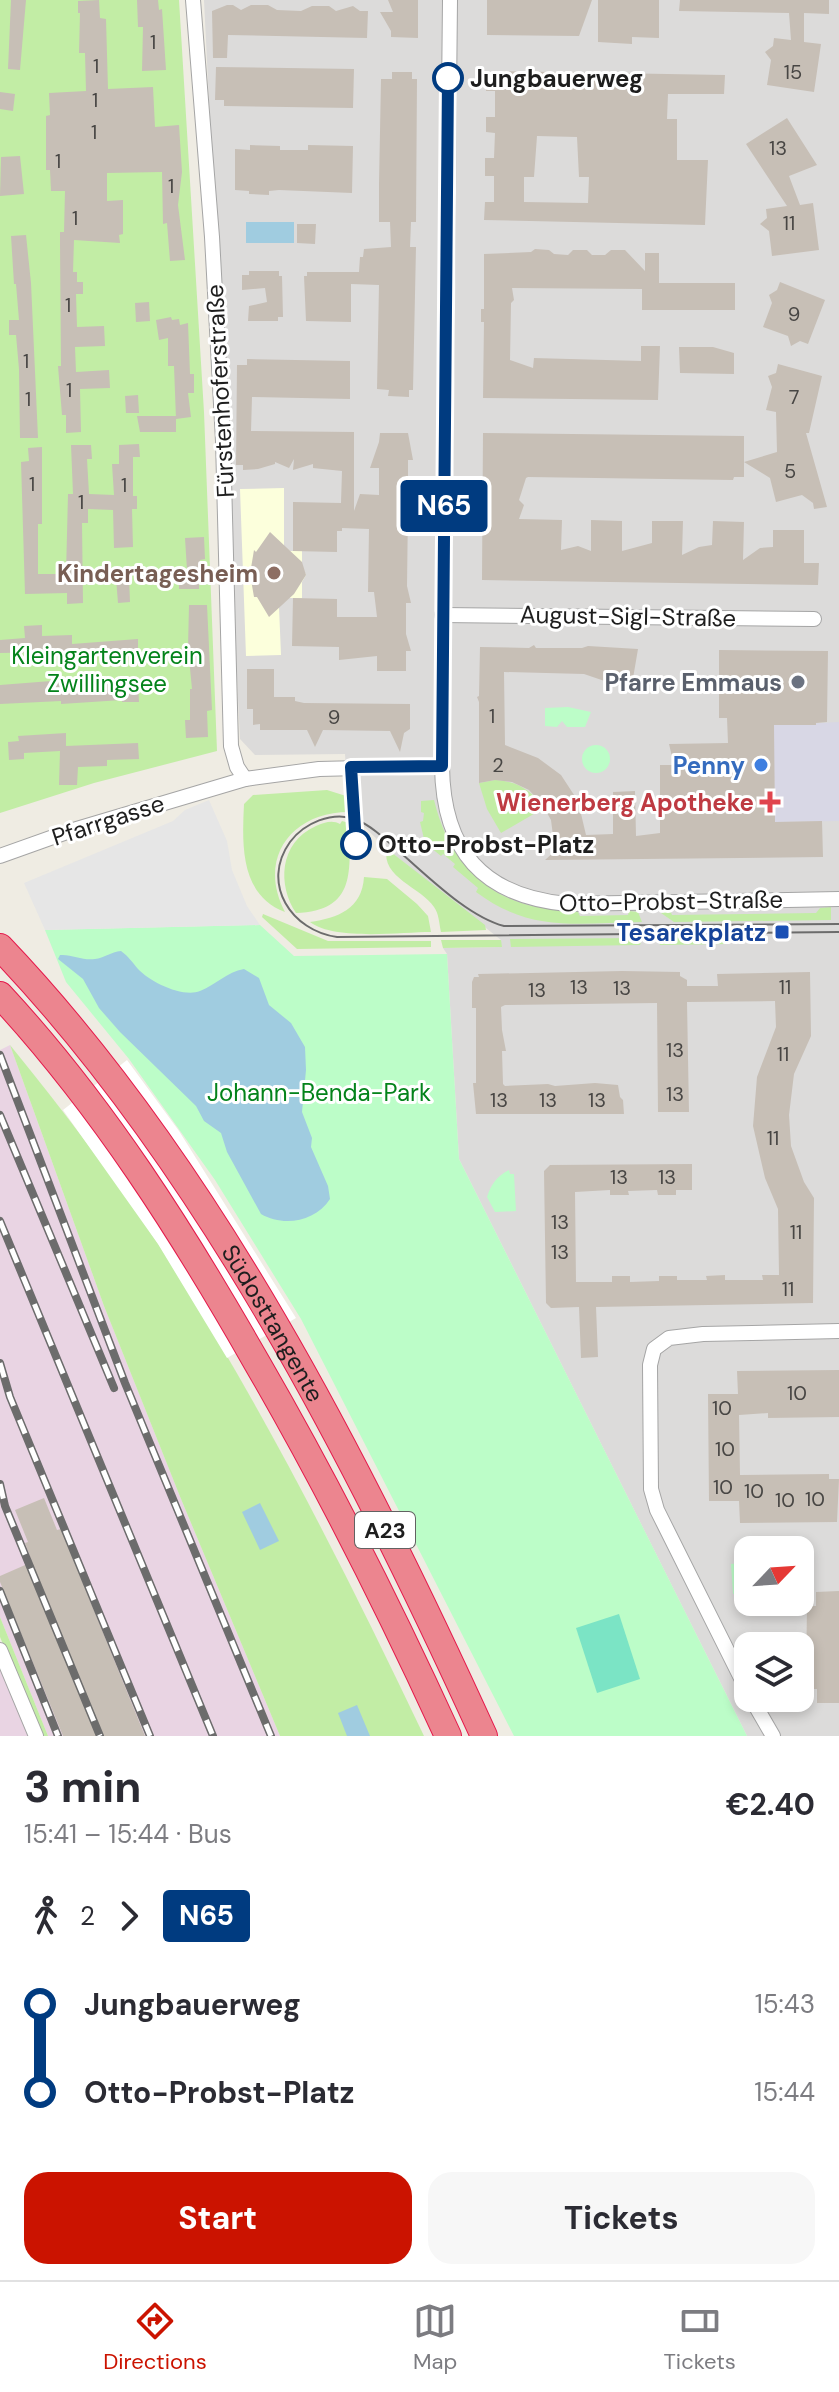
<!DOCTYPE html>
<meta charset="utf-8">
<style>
body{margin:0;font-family:"DM Sans",sans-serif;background:#f7f7f7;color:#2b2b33;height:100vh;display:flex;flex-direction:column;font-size:30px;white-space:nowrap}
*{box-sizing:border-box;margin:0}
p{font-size:26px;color:#7c7c81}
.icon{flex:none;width:44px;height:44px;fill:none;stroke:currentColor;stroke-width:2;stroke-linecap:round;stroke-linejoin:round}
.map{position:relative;height:1736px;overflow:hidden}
.sheet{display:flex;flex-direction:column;background:#fff;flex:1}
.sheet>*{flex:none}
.badge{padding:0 16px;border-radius:6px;font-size:28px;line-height:52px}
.needle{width:52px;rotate:65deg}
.controls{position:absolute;left:734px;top:1536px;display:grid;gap:16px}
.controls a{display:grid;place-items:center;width:80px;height:80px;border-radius:16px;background:#fff;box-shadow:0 4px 12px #0003;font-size:40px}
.map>.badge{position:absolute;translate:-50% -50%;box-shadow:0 0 0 4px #fff}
.legs{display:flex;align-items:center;gap:12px;height:88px;padding:0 24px;font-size:26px}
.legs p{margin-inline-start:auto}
.head{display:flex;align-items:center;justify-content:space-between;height:136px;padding:0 24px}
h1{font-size:44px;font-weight:700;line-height:60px}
.action{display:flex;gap:16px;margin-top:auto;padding:16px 24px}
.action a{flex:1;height:92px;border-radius:24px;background:#cb1300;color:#fff;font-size:32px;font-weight:700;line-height:92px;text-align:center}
.action a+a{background:#f7f7f7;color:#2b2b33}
ul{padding:0 24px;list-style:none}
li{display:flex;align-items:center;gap:28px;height:88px;font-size:30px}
li i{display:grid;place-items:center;width:12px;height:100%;margin:0 10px;background:currentColor}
li i::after{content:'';width:20px;height:20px;margin:-10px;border:6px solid;border-radius:50%;background:#fff}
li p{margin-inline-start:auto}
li:first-child i{background:linear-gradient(#0000 50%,currentColor 0)}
li:last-child i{background:linear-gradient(currentColor 50%,#0000 0)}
.tab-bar{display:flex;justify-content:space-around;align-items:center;height:112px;border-top:2px solid #e1e1e2;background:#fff;font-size:22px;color:#7c7c81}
.tab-bar a{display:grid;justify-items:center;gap:4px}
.tab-bar .current{color:#cb1300}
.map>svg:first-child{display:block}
.residential{fill:#dcdbda;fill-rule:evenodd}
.industrial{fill:#e9d4e3}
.education{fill:#fcffdc}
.grass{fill:#c2eda5}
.park{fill:#bcfdc8}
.pitch{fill:#7be4c5}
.parking{fill:#e6e6e6}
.plaza{fill:#d8d7e5}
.water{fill:#a0cce0}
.pier{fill:#fff}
.building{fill:#c7bfb6;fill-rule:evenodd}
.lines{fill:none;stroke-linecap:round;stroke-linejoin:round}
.minor-casing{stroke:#a5a5a5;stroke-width:16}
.motorway-casing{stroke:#e5194b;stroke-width:28}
.minor{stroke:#fff;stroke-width:14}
.motorway{stroke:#ec858f;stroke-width:26}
.tram{stroke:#6c6c6c;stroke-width:2}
.rail-casing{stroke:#6c6c6c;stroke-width:8}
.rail{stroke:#fff;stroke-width:5;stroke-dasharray:15;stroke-linecap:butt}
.line-1-casing{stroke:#fff;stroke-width:18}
.line-1{stroke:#003b80;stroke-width:12}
.stop-1-dot{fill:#fff;stroke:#003b80;stroke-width:4}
.education-dot{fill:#8d6e63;stroke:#fff;stroke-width:3}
.worship-dot{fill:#6b7280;stroke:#fff;stroke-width:3}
.shop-dot{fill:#3f7fe0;stroke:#fff;stroke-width:3}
.health-dot{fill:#e0444e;stroke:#fff;stroke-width:3}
.transit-dot{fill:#1a4fb4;stroke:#fff;stroke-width:3}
.labels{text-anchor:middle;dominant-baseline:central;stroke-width:6;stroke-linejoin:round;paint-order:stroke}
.number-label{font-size:20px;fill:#484644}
.shield{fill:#fff;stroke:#626262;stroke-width:2}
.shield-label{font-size:22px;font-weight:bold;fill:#1e1e1e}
.stop-label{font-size:24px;font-weight:bold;fill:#1e1e1e;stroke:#fff;text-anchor:start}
.street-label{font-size:24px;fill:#1e1e1e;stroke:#fff}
.education-label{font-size:24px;font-weight:bold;fill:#785e54;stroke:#fff;text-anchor:end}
.park-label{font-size:24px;fill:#04831b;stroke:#fff}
.worship-label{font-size:24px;font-weight:bold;fill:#5b616d;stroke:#fff;text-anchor:end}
.shop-label{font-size:24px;font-weight:bold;fill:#366cbe;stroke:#fff;text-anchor:end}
.health-label{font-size:24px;font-weight:bold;fill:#be3a42;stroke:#fff;text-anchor:end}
.transit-label{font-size:24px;font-weight:bold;fill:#164399;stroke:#fff;text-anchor:end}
</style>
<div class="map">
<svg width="839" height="1736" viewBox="0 0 839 1736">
<rect width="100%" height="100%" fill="#efece3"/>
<path class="residential" d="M204,0H839V1736H747L459,1159L447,954L443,948L501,947V940L387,849L349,812L345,754L255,755L240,739ZM748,1550H800V1602H748ZM748,1646H800V1698H748Z"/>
<g class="industrial">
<path d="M10,1045L104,1306L181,1499L280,1736H48L0,1617V1050Z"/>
<path d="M0,1664L32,1736H0Z"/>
</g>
<path class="education" d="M284,488V546L290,551H302V566L306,575L302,582V598H289L279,607L281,655L246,656L240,489Z"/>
<g class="grass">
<path d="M0,0H179L204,412L217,751L94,783L0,813Z"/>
<path d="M495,780C516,781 532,790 544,808L501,833L487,809L479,783Z"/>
<path d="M327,790L346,796L349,812C291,812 257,859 285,912C240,895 242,845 244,804L253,795Z"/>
<path d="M434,800C452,874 501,912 577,910L580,916L628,915L629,911L638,912L642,922C577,923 531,933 476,892L478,888L453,867L455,864L443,854L441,856L425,843L420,822L423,821L424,813L421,812V801Z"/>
<path d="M342,821L349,823C350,870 357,911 296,913C278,886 278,843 316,826C325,822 333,820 340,824Z"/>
<path d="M387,849L485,925L486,930L441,932C439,923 439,914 434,907C422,888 380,877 387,849Z"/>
<path d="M364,877L387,879L417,904L428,916L431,932C401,932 335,941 310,922C338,918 362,909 364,877Z"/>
<path d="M831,907V920L674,922L661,913L670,910L672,915L816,913L820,908Z"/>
<path d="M263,914L328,941H431V947L297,949L262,917Z"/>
<path d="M731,937V942L727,944L660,945L658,938Z"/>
<path d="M642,938L640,945L511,947L510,939Z"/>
<path d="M441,940H501L502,947L443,948Z"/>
<path d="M10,1045C63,1110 113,1176 159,1245C260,1402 344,1568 424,1736H280L181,1499L104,1306Z"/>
<path d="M0,1617L48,1736H41L0,1637Z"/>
</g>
<g class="park">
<path d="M568,707L591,712L585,727H567L562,721L557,727L545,726V708Z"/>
<circle cx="596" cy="759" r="14"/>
<path d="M260,925L294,956L447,954L459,1159L747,1736H514L301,1319L215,1180L129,1059L66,982L45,930Z"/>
<path d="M509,1170L510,1174H514L516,1211L495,1212L487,1197C492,1183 496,1177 509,1170Z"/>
<path d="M748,1562V1591L733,1594L731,1564Z"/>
</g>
<path class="pitch" d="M619,1614L640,1679L597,1693L576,1628Z"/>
<path class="parking" d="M209,800L227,841L232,870L247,906L260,925L45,930L24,883L173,821L185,810Z"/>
<path class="plaza" d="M773,715L785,725L839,722V821L775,822Z"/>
<g class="water">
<rect x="246" y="222" width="48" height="21"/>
<path d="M121,951C129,957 132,962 138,969C150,982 183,998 200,991C215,985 227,972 244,969L259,978L269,1005L291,1023L305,1047L306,1070L302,1112L312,1138L311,1147L328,1186L330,1199C315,1222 283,1227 261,1214L227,1152L221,1133L204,1121L196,1106L120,1032L99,1008L83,979L58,959L60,955C72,954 83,961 95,959C104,958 111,952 121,951Z"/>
<path d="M260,1503L279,1541L260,1550L242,1512Z"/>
<path d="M357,1705L370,1736H347L338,1713Z"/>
</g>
<path class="pier" d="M127,1060L179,1131L296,1318L227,1358L158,1244L63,1110Z"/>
<g class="building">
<path d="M11,0H26L20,70L8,69Z"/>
<path d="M99,0L100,18L106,19L108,89L153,87L155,127L179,125L182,172L178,205L185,260L170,261L167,223L163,224L162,172L107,173V201L123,200V234L119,235L120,243L74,240L73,272H77V282H83V294H76L77,327L104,326L105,346L75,347L76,372L109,370L110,388L80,389L81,432L66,433V415H62L58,366H61L60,244V232H64L65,191H51L50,170H46V116L50,115L49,93L86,91L85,53H79L80,13H78V1Z"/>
<path d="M137,0H158L159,10L162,9L166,70L142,71L143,27H138Z"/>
<path d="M388,0H418V38L391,37V31L380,12H393Z"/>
<path d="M487,0H592L579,36L487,35Z"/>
<path d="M598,0H659V38L632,37V44L598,42Z"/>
<path d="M680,0H829V14L804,13V42L821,44L814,92L767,85L771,60L765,52L773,46L774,38L791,40L789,13L679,11Z"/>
<path d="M227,5H233L241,10L251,5H268L277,10L301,11L312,6H329L336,11L353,6L360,11H368L367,38L228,35L227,58H213L212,11Z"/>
<path d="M216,67L354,69L353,108L224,106V100H215Z"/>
<path d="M500,71L725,75L724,94H668L667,119H677V160H708L705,225L484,220L485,202H494V176H485V158H494L495,133L486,132V117H495V91H486L487,72L500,73ZM537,136L577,137L579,177H589L588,203L524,202V177H534Z"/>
<path d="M392,72H412V79H417L416,222H411L410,247H416L413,390H409V397L388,396L389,390L377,389L379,285L351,284V322L306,321L304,276H307V272H359L360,257H363L364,249L391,247L390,222H379V184L381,79H392Z"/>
<path d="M0,92L15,94L13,111L0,109Z"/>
<path d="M787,118L817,165L789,176L800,205L813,203L819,250L772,256L769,231L760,224L767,218L766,209L787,206L746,144Z"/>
<path d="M250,145L280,146V150H308V145L353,146L352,193L279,190L269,191V195L249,194V191L235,190V149L250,150Z"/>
<path d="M20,156L24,194L0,196L1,157Z"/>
<path d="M297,224H316L315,244L297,243Z"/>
<path d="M26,235L31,283L38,438H20L19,369L16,335H9V320H19L16,284H14L11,236Z"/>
<path d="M535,249L549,250L554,254L568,255L573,250H587L592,255H605L611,250H625L645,271V253H659V283H735V310H642V289L512,288L514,300L511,303L510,360L533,368L534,358L641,361V346H660L658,400L483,398L484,322H481V309H484V254L531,252Z"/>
<path d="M249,271H279V276H282L283,317H278V321H248L249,306L267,302L265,288L242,290V275H249Z"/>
<path d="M780,282L825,300L808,344L800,341L791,346L788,336L763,327L772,303L769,295L777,290Z"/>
<path d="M149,302L150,321L136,322L135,303Z"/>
<path d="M171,317L172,320L179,319L180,325L188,323L190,374H194V393H188L191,417L176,419L174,366H168V338L159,340L156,320Z"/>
<path d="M679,347H713L734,353V374L680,373Z"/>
<path d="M247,359L350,361V399L252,397L251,431L354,432V511L360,494L379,495V468H370L379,442L380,433H408L413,460H408V491L413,508H408L407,586L411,603H406V634L411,651H406V671H377V656L339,660V647L292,646L293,598L337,599V617H377L374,592H368L369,529L342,528V531H337V552L293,551V502L341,503L342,471L313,468V464L293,470L294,459L289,468L275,462V464L258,469L243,470V465H236L237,365H247Z"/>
<path d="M778,364L822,376L809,433H806L827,507L814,509L813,503L802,495L776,502L770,478L744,462L777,452L776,412L766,410L772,387L768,376L776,373Z"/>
<path d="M138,395L139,413H126L125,396Z"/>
<path d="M137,416H176V432H140Z"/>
<path d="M483,433L744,436V477H734L733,480L528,477L526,478L519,500L524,505L519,519L562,520L561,550L578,546L591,551V520L622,521V551L652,543V521H683L682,555L699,547L712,545L713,521L744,522L743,560L760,548L773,547V530H804V563H819L818,585L482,580Z"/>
<path d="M139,444L140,457H133V496H137V509H132L133,547L114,548L113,510L88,509V523H82L83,603L67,604V593L25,594L21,462L29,461L28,448L42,447V524H38V574H66L68,494H73L71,445H91L92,459H87L89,494L114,495L112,464H119V445Z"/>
<path d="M270,532L302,562L306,575L294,594L269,617L257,597H254L250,574L254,550L256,552Z"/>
<path d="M204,537L205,559L200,560L199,589H179V569L187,570L185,538Z"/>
<path d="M129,577L130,602L118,603L116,578Z"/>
<path d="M189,605H207L212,710L207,711L208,737L186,738L185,720H190V689H192L188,648Z"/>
<path d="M42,625V636L72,635V644L138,639V654L53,656V652L0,653V640L25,638L24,626Z"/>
<path d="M534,645L536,648H582L588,646L638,649L631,690L584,674L504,672L505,745L538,758L561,775L578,801L586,835L613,834V792L635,791L636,836L660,833V765H674L669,744L728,743L727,718H719V650L828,651L827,722L816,723V725H774L775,822L822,821L823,857L545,860L555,851L551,820L542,804L529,790L512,782L495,780L479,783V702L477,697L479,696L480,647L529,648Z"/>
<path d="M247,669H274V697H295V701L304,703L410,704V729L404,733L400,752L390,731L323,730L315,747L307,730H260V724L253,725V709H247Z"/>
<path d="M77,679V685L108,683V686L138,685L139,702H122V700L61,704V701L0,704V685Z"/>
<path d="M66,733V746L138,743L139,759L107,760V766L78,767L77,785H59L60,751L24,753V759L9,760L8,742L19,741L18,736Z"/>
<path d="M622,971L680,972V976L687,980V986H718L717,974L810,972L811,1036L794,1074L789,1115L791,1146L804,1182L814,1198L813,1303L596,1307L598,1357L581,1358L579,1307L551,1308L546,1303L544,1171L550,1165L692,1164V1190H676V1195H658L657,1190L628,1191L629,1195H610V1190L575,1192L576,1282H612V1276H630V1282L659,1281V1276H677V1280H707L706,1276L725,1275V1280H763L762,1275H779L778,1209L765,1178L753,1126L757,1077L776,1027L775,1001L687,1002L689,1112H658L657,1003L505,1005L501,1007L502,1030L506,1051H502L503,1084L505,1086L548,1084L555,1086L595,1083L618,1085L620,1097L623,1100L624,1114H476L473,1083H476V1008H472V982L474,977H479L478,974Z"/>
<path d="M839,1370V1417L768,1418V1413L739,1415L740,1475L829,1474V1479H839L837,1522L740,1523L739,1501H709L708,1394H738L737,1371Z"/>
<path d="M44,1498L57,1530L61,1529L145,1736H63L0,1582V1576L32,1562L25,1543L28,1542L15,1510Z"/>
<path d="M839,1591V1703H817V1689H808V1678H806L807,1606H816V1592Z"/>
</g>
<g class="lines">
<g class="minor-casing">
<g id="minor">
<path d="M193,0L212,237L223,441L231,746L237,767L245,779"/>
<path d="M450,0L442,766C443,851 483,896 567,904L839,899"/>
<path d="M442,615L814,619"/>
<path d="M0,856L70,831L245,779L319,769L442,766"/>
<path d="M0,1650L36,1736"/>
<path d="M748,1692L657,1510L651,1489L650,1365L654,1349L669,1338L703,1334L839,1331"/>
<path d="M751,1698L773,1736"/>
</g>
</g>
<g class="motorway-casing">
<g id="motorway">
<path id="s1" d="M0,947C208,1165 360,1464 484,1736"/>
<path d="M0,995C102,1105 183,1233 257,1363C327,1484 390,1609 448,1736"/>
</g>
</g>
<use href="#minor" class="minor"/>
<use href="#motorway" class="motorway"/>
<path class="tram" d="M839,924L504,926C466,916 425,873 395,848C383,837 370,825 355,819C332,811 304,823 290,842C260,884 292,931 337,937L839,932"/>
<g class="rail-casing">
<g id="rail">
<path d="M0,1055L125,1383L271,1736"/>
<path d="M0,1115L114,1388"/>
<path d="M0,1221L213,1736"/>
<path d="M0,1363L10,1397L150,1736"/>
<path d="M0,1484L5,1506L100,1736"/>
<path d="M0,1591L58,1736"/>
</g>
</g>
<use href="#rail" class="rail"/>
</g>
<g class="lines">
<g class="line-1-casing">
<path id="line-1" d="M356,844L351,767L442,766L448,78"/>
</g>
<use href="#line-1" class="line-1"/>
</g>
<g class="stop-1-dot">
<circle cx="448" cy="78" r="14"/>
<circle cx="356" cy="844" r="14"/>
</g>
<circle class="education-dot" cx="274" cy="573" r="8"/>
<circle class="worship-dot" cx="798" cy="682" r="8"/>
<circle class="shop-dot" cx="761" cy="765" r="8"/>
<path class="health-dot" d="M766 790h8v8h8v8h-8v8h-8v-8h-8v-8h8z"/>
<rect class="transit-dot" x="774" y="924" width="16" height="16" rx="4"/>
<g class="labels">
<g class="number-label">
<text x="153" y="42">1</text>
<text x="96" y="66">1</text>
<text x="793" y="72">15</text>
<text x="95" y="100">1</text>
<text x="94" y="132">1</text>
<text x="778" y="148">13</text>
<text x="58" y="161">1</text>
<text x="171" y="186">1</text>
<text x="75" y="218">1</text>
<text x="789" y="223">11</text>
<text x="68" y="305">1</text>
<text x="794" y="314">9</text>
<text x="26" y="361">1</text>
<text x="69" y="390">1</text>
<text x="794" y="397">7</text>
<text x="28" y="399">1</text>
<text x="790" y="471">5</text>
<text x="32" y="484">1</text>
<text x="124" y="485">1</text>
<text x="81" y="502">1</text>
<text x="492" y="716">1</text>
<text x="334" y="717">9</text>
<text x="498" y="765">2</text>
<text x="579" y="987">13</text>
<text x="785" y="987">11</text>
<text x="622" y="988">13</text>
<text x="537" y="990">13</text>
<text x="675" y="1050">13</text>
<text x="783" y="1054">11</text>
<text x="675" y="1094">13</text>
<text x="499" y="1100">13</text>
<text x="548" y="1100">13</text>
<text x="597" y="1100">13</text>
<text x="773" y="1138">11</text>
<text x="619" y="1177">13</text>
<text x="667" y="1177">13</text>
<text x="560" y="1222">13</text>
<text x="796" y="1232">11</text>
<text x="560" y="1252">13</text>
<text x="788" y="1289">11</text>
<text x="797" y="1393">10</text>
<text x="722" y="1408">10</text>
<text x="725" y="1449">10</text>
<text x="723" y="1487">10</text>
<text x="754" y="1491">10</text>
<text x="815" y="1499">10</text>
<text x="785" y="1500">10</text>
</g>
<rect class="shield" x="355" y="1512" width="60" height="36" rx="6"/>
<g class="shield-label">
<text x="385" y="1530">A23</text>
</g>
<g class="stop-label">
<text x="470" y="78">Jungbauerweg</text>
<text x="378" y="844">Otto-Probst-Platz</text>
</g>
<g class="street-label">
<text transform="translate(220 391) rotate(-93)">Fürstenhoferstraße</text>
<text transform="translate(628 616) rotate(1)">August-Sigl-Straße</text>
<text transform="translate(108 820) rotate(-18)">Pfarrgasse</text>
<text transform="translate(671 901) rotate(-1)">Otto-Probst-Straße</text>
<text stroke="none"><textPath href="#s1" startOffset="466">Südosttangente</textPath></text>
</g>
<g class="education-label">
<text x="258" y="573">Kindertagesheim</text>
</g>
<g class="park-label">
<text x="107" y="655">Kleingartenverein<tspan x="107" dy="28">Zwillingsee</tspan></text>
<text x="319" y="1092">Johann-Benda-Park</text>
</g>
<g class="worship-label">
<text x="782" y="682">Pfarre Emmaus</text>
</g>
<g class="shop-label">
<text x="745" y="765">Penny</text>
</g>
<g class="health-label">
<text x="754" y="802">Wienerberg Apotheke</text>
</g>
<g class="transit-label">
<text x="766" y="932">Tesarekplatz</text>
</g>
</g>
</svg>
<div class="controls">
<a><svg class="needle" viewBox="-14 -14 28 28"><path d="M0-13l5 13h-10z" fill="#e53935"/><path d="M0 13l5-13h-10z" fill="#7c7c81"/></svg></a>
<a><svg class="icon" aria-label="layers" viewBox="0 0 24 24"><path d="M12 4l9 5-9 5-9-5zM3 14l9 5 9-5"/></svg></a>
</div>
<b class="badge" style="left:444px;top:506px;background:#003b80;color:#fff">N65</b>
</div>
<section class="sheet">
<div class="head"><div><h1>3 min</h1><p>15:41 – 15:44 · Bus</p></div><b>€2.40</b></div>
<div class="legs"><svg class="icon" aria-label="walk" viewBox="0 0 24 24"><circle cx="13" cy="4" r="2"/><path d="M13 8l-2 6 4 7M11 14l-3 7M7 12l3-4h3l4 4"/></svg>2<svg class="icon" aria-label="forward" viewBox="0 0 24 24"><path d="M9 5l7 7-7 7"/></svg><b class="badge" style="background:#003b80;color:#fff">N65</b></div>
<ul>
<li><i style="color:#003b80"></i><b>Jungbauerweg</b><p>15:43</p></li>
<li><i style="color:#003b80"></i><b>Otto-Probst-Platz</b><p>15:44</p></li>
</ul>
<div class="action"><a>Start</a><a>Tickets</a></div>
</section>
<nav class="tab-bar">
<a class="current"><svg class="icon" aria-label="directions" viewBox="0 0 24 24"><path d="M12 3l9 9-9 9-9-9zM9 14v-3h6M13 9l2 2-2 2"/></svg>Directions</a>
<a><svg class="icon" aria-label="map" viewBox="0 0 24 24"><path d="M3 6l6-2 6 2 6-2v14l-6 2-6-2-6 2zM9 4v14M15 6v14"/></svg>Map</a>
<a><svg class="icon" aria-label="tickets" viewBox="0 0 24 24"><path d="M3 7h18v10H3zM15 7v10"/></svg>Tickets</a>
</nav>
